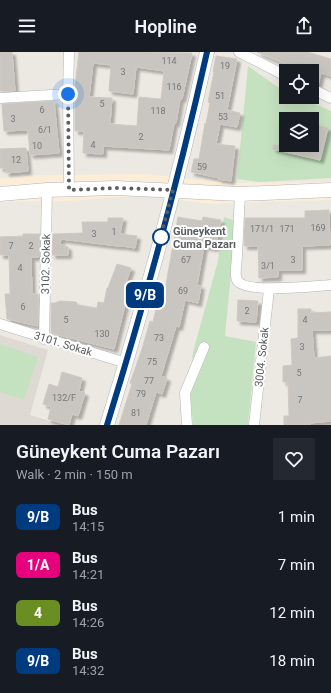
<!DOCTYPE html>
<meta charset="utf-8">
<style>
body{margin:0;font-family:Roboto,sans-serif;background:#242831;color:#f1f3f6;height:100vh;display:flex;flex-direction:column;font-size:15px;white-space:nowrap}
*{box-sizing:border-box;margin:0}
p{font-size:13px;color:#9ea1a6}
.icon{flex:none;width:22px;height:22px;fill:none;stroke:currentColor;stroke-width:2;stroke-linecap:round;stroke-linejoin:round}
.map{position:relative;height:373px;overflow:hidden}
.drawer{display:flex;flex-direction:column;background:#171b24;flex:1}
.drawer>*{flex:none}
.badge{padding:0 8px;border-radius:6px;font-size:14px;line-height:26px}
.fabs{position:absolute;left:279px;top:12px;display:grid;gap:8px}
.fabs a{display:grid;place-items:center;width:40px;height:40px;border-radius:0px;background:#171b24;box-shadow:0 4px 16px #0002;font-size:20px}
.you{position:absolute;width:20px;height:20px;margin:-10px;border:3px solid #fff;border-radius:50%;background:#1a73e8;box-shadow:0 0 0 6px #1a73e833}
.map>.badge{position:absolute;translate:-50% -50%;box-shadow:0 0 0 2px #fff}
.round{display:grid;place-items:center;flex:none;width:42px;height:42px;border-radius:0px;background:#242831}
.summary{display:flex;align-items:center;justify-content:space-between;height:68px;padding:0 16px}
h1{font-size:19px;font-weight:600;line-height:30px}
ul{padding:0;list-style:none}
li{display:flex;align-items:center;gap:12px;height:48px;padding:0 16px}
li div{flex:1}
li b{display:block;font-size:15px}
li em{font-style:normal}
li .badge{min-width:44px;font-weight:700;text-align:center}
header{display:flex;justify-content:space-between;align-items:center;height:52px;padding:0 16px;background:#171b24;font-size:18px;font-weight:600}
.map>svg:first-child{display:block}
.commercial{fill:#fbedd8}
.education{fill:#dfd9d3}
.green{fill:#c5e2c0;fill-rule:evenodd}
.building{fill:#c9c5c0;stroke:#d0c9c1;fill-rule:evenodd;filter:url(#shadow)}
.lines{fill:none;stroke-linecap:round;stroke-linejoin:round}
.street-casing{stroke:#b2b5b8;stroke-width:11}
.secondary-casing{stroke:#b1b5b8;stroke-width:15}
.street{stroke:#fff;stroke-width:10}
.secondary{stroke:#fff;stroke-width:14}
.line-casing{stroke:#fff;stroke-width:9}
.line{stroke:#003b80;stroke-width:6}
.walk{stroke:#5a5e61;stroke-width:4;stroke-dasharray:0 7.2}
.stop-dot{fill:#fff;stroke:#003b80;stroke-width:2}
.labels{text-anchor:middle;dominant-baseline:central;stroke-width:4;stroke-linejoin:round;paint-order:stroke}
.number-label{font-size:9px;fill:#767879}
.stop-label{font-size:11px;font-weight:bold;fill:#5a5e61;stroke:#fff;text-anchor:start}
.street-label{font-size:11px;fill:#5a5e61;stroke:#fff}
</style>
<header><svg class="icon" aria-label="menu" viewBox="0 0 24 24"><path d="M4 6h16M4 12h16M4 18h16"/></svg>Hopline<svg class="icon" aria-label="share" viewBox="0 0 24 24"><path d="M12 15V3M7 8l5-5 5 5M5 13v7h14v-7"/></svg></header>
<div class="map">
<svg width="331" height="373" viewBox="0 0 331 373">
<defs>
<filter id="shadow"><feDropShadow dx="3.5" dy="3.5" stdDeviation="1" flood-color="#0004"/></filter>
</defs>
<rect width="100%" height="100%" fill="#ece8e2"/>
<path class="commercial" d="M145,122L230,131L331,130V148L211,152L160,146L130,144L70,149L0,150V126L42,123Z"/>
<path class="education" d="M0,283L48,298L30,363L63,373H0Z"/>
<g class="green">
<path d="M248,14L276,34L286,39V45H300L331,59V126L260,130L237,127ZM286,67H312V93H286Z"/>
<path d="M224,165L236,169L225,284L256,290L248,373H193L190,338L193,300L218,209Z"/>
<path d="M0,292L38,305L24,348L0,340Z"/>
</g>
<g class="building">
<path d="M0,0H12L15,39H0Z"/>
<path d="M79,0L192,1L182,47H180L176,71H174L169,98L103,94V102L83,101L84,79H75V35ZM93,11L111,13L109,39L133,42L136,15L164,19L161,47L139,45L137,74L110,72L112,46L89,45Z"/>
<path d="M257,0H307L331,7V24L321,21L318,33L312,31V19H297L282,14L283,11Z"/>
<path d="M216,4L237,7L227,58L240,61L237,75L220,72L216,92L235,94L231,129L218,127L219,126L191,120L194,107H199L205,71L206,72L210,51L208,50L214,20H213Z"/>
<path d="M54,49L59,101L30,103L28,78L4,79L2,52Z"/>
<path d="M312,72L328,76L320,108L273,97V93H312Z"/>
<path d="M26,96L28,119L6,121V116H0V97Z"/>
<path d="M329,158L330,193L302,194V218H278V225L259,226L258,194H244L245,166H305V159Z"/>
<path d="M178,165L202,169L203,165L221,168L215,196L204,194L197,233L201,234L198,251L185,248L179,275L176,274L161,324L167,326L162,342L156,340L146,373H119L132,332L130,331L142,297L150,269L153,270L158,248L163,249Z"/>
<path d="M108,166H123L120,182L137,184L135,196L123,194H118L61,187L60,192L68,195V203H52L53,182L83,181L82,170H108Z"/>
<path d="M23,182H40L39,205H31L32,242H38V274L7,267L5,242H10L9,203H0V185L23,184Z"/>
<path d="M117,212L131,216L123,239L130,240L127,254L125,253L114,297L51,281V251H55L60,249L76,250L78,253L97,256L98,250L104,251L107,236H108Z"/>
<path d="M238,248L258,249L256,270L237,269Z"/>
<path d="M298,257H311V261L331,260V278H312L314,306L331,304V369L310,371V373H284V364H289L288,330H283V314L292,313L291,287L298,286Z"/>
<path d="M62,320L82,326L79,339L85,341L78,364L72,362L69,373L48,367L51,355L43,352L49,332L58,335Z"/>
</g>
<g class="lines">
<g class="street-casing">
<g id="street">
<path d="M69,0L68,42L69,137"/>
<path d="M239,0L286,24"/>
<path d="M312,37L331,46"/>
<path d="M0,46L68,42"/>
<path d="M240,142C239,162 238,183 237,204C237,211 234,222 237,228C244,242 316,234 331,233"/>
<path d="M0,272L126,311"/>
<path d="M44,287L47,138"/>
<path d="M187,373L185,341L204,295"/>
<path d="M254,373L269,237"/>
</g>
</g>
<g class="secondary-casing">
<g id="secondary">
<path d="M0,142L47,138L116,136L240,142L331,138"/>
<path d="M107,373C145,250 179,126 207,0"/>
</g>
</g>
<use href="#street" class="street"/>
<use href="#secondary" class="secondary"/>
</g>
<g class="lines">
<g class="line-casing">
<path id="line" d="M107,373C145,250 179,126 207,0"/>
</g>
<use href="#line" class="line"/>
<path class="walk" d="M68,42L69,138L116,136L173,138L159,191L161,185"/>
</g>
<circle class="stop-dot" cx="161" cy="185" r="8"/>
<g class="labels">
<g class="number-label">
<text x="169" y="9">114</text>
<text x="225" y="14">19</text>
<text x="123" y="20">3</text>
<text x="174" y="35">116</text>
<text x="220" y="44">51</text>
<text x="102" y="52">5</text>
<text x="42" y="58">6</text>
<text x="158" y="59">118</text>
<text x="223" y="65">53</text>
<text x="13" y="67">3</text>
<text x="45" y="78">6/1</text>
<text x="141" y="85">2</text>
<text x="93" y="93">4</text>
<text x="37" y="94">10</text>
<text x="16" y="108">12</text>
<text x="202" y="115">59</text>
<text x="318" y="176">169</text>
<text x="262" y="177">171/1</text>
<text x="287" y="177">171</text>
<text x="114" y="180">1</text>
<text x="94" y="182">3</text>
<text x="11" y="194">7</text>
<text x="31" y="194">2</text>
<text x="186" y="208">67</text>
<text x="293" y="208">3</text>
<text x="268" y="214">3/1</text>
<text x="20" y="216">4</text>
<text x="183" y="239">69</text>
<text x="23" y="255">6</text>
<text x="247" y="259">2</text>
<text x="66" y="268">5</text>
<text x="305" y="268">4</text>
<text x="102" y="282">130</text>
<text x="159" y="286">73</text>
<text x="302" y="295">3</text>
<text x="152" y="310">75</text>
<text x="299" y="321">5</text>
<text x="149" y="329">77</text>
<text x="141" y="342">79</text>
<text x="64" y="346">132/F</text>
<text x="300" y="348">7</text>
<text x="136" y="361">81</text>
</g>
<g class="stop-label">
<text x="173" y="179">Güneykent<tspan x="173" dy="13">Cuma Pazarı</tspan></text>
</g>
<g class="street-label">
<text transform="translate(46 212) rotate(-89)">3102. Sokak</text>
<text transform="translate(63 292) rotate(17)">3101. Sokak</text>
<text transform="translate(262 305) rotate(-84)">3004. Sokak</text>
</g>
</g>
</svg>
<div class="fabs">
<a><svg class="icon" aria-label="locate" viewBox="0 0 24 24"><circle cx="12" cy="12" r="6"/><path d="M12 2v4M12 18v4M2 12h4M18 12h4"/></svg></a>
<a><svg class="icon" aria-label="layers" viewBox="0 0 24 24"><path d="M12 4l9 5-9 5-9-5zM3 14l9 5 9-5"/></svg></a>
</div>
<div class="you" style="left:68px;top:42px"></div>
<b class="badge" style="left:145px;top:243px;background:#003b80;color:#fff">9/B</b>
</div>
<section class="drawer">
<div class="summary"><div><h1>Güneykent Cuma Pazarı</h1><p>Walk · 2 min · 150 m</p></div><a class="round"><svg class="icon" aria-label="heart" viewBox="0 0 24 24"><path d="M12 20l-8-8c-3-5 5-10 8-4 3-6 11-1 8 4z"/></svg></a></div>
<ul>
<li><span class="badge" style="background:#003b80;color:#fff">9/B</span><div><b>Bus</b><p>14:15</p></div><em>1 min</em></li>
<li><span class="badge" style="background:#e6007e;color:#fff">1/A</span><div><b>Bus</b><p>14:21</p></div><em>7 min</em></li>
<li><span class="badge" style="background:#6b8e23;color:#fff">4</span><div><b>Bus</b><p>14:26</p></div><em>12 min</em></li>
<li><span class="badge" style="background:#003b80;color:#fff">9/B</span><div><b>Bus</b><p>14:32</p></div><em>18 min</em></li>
</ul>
</section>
